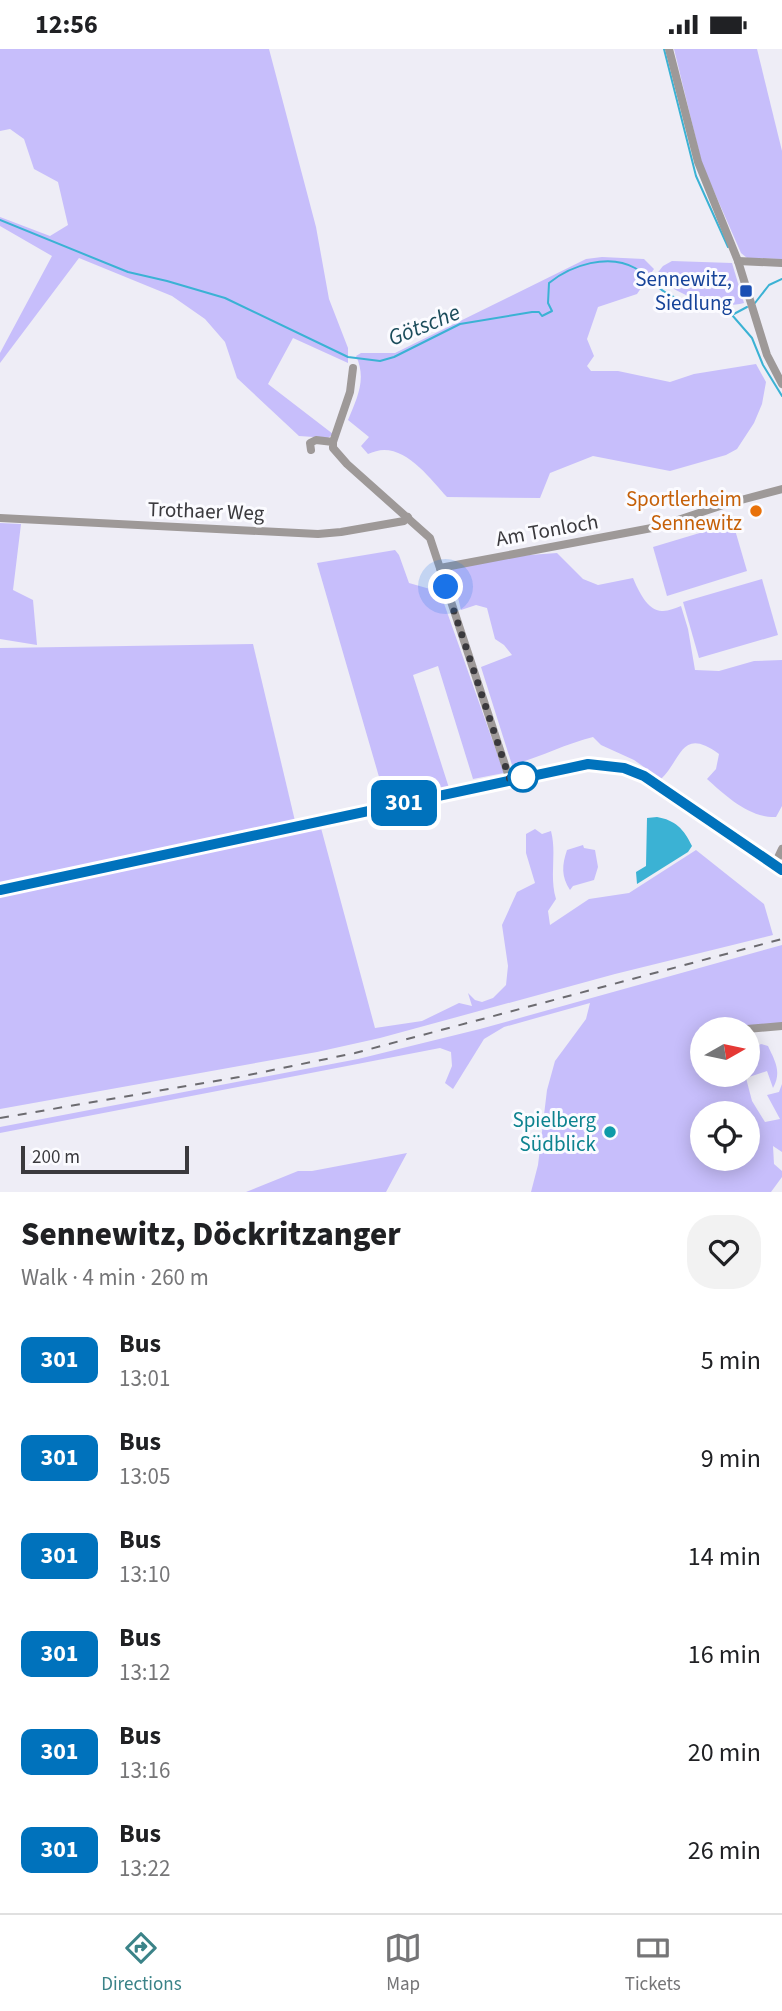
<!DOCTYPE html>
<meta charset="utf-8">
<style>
body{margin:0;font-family:"Source Sans 3",sans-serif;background:#f2f2f2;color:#202124;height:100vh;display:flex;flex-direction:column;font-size:26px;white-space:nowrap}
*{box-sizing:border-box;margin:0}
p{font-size:23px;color:#757577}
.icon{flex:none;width:38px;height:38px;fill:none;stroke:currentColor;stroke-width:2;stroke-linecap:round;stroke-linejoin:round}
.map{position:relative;height:1143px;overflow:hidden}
.side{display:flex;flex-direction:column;background:#fff;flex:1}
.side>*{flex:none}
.badge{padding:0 14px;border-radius:10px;font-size:24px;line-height:46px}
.needle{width:46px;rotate:81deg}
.controls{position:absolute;left:690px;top:968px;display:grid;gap:14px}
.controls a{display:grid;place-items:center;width:70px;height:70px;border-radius:50%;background:#fff;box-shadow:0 4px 18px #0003;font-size:35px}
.scale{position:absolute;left:21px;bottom:18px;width:168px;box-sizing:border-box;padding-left:7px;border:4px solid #3a393d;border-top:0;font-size:19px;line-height:24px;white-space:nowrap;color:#3a393d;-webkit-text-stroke:5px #fbfbff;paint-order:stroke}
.you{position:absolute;width:35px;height:35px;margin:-18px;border:5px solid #fff;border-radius:50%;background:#1a73e8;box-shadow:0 0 0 10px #1a73e833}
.map>.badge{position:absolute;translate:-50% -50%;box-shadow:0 0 0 4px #fff}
.round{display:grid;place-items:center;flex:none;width:74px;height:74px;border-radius:28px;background:#f2f2f2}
.summary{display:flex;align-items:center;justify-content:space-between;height:119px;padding:0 21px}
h1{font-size:33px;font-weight:800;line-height:52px}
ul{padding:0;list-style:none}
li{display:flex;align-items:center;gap:21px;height:98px;padding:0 21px}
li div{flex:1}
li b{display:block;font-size:26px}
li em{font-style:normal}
li .badge{min-width:77px;font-weight:700;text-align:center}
.status{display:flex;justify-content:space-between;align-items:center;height:49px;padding:0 35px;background:#fff;direction:ltr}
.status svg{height:19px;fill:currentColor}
.tab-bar{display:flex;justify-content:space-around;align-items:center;height:98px;border-top:2px solid #e0e0e0;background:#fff;font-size:19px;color:#757577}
.tab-bar a{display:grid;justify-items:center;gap:4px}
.tab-bar .current{color:#3b8388}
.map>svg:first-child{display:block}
.green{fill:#c7befb;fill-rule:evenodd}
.water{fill:#3bb2d4}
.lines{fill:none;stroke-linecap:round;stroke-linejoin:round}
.stream{stroke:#3bb2d4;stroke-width:2}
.minor{stroke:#9e9998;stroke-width:8}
.major{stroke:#5d5553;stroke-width:10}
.rail{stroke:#6c6b70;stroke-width:2;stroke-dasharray:9 9;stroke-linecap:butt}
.line-casing{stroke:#fff;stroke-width:16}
.line{stroke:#0072bc;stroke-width:10}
.walk{stroke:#3a393d;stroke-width:7;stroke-dasharray:0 12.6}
.transit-dot{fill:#1a4fb4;stroke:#fbfbff;stroke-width:2.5}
.food-dot{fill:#e8710a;stroke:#fbfbff;stroke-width:2.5}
.stop-dot{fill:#fff;stroke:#0072bc;stroke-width:3.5}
.culture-dot{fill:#0f9aa8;stroke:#fbfbff;stroke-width:2.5}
.labels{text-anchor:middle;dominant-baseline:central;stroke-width:6;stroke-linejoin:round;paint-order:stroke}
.transit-label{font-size:21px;fill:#164399;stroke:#fbfbff;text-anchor:end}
.food-label{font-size:21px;fill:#c56008;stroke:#fbfbff;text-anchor:end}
.street-label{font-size:21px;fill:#3a393d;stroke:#fbfbff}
.culture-label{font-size:21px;fill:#0d838f;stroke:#fbfbff;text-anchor:end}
.water-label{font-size:23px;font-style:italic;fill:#1b4c5b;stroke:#fbfbff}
</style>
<div class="status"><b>12:56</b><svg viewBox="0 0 49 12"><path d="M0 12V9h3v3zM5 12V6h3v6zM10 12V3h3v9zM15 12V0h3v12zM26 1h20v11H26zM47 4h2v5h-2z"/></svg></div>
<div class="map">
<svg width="782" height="1143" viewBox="0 0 782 1143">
<rect width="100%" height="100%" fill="#eeedf6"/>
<g class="green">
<path d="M0,0H269L316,178L329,250L348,299V314L293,289L268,335L333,385L328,389L299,387L237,329L225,293L205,270L172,247L79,209L0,314V304L52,207L0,177V168L50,187L68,176L58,133L34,120L24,90L10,80L0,82Z"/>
<path d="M674,0H757L782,102V210L747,209L741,204L702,115Z"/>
<path d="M602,208L644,210L654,220L637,245L598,258L587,290L594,307L587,317L591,322H618L670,333L694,325L756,315L766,333L762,355L754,374L737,400L726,406L670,422L593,407L550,424L540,449L447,448C431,431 410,401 384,401C379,401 373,403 368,405L361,397L369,388L348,371C357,349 367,330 356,307L361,304H395L586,210Z"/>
<path d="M672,212L732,214L744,254C714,262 679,246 655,227L663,217Z"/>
<path d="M0,474L21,475L13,541L33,551L37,596L0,590Z"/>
<path d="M733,474L747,522L667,547L653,498Z"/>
<path d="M395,501L399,506L409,534L430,540L441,546L504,724L473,730L438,617L413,626L449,739L386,752L317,514Z"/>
<path d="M557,504L583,530L598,536L633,529C638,541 648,563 663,562C669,562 675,559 681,557L688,580L695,621L719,622L754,612L782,611V757L776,768C749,769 726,747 707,730L716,720L719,705C681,677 682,710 661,730L634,711L601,696L593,688C565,695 541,708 512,716L481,618L512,606L504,596L495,590L487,559L476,556L461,561L451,520L516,507Z"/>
<path d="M762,530L778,586L699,609L683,553Z"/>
<path d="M253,595L295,772L0,835V599Z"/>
<path d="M321,779L375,979L422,972L459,954L472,957L468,944L475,951L482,953L493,949L506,936L508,917L502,876L517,843L535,834L526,804V785L535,780L542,785L551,782C557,805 549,827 556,850L548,862L550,876L589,850L629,844L696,801L764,855L773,886L615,925L380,989L317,1003L0,1060V848Z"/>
<path d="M583,796L584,799L595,801L598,818L594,831L573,837L570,841C561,827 562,816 567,801Z"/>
<path d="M782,896V975L702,980V1026H747V1003L761,995L768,997C775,1012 782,1023 773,1039L767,1022L746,1029L752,1052L765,1073L780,1070L767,1046L779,1043L782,1035V1103L773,1097L774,1115L782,1122V1128L771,1143H531L538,1116L547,1041L555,1012L586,970L590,954L504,978L484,990L453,1040L445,1034L452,1017L451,1003L440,999L0,1084V1078L358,1010L480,980ZM702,1064H747V1110H702Z"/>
<path d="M407,1104L386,1143H246L298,1122H312Z"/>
</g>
<path class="water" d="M657,768C675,771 684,780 692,797L688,803L637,835L636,823L646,817L647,769Z"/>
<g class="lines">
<g class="stream">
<path d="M664,0L696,127L728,198"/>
<path d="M0,171L128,223L167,232L225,249L348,308L380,312L394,308L460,275L532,263H539L542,267L552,262L548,254L549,234C571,216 609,204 635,219C648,227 657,240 670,246C688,256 712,259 732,266L747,258"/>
<path d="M755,254L769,236L782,230"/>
<path d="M732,266L752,289L763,316L782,347"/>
</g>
<g class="minor">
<path d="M669,0L698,113L738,212L767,306L782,335"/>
<path d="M738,212L782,214"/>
<path d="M333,393L350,343L353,319"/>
<path d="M311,401L310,394L316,391L333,393V399L347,415L430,489L510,731"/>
<path d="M0,469L318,485L341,483L404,472L408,468"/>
<path d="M440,519L657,478L726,455L782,440"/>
<path d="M774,817L782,800"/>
<path d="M747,980L782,977"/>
</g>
<path class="major" d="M0,841L588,715C609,714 625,719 644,727L782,821"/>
<path class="rail" d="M0,1069L239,1028L355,1004L782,890"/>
</g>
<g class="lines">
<g class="line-casing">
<path id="line" d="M0,841L588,715L624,719L644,727L782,821"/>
</g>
<use href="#line" class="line"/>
<path class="walk" d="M446,538L510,731L523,728"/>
</g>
<rect class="transit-dot" x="739" y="235" width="14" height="14" rx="3.5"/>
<circle class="food-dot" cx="756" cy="462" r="7"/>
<circle class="stop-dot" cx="523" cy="728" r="14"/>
<circle class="culture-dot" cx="610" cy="1083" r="7"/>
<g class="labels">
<g class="transit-label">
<text x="732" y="230">Sennewitz,<tspan x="732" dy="24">Siedlung</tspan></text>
</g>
<g class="food-label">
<text x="742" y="450">Sportlerheim<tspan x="742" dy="24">Sennewitz</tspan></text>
</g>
<g class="street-label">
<text transform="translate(206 462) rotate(2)">Trothaer Weg</text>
<text transform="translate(547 481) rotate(-10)">Am Tonloch</text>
</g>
<g class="culture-label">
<text x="596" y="1071">Spielberg<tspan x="596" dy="24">Südblick</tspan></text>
</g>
<g class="water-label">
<text transform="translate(424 276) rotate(-22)">Götsche</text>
</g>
</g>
</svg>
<div class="controls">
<a><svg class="needle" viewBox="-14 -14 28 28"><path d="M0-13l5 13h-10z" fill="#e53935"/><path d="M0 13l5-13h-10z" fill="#757577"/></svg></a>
<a><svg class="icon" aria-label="locate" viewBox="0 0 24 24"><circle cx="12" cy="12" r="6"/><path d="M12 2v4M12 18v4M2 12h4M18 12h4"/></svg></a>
</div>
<div class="scale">200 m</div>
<div class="you" style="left:446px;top:538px"></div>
<b class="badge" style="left:404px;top:754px;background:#0072bc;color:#fff">301</b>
</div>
<section class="side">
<div class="summary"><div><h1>Sennewitz, Döckritzanger</h1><p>Walk · 4 min · 260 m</p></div><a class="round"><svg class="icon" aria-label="heart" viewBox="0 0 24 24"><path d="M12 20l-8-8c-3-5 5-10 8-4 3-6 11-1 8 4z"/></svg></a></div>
<ul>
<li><span class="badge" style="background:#0072bc;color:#fff">301</span><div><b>Bus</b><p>13:01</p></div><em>5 min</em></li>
<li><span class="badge" style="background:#0072bc;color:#fff">301</span><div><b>Bus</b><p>13:05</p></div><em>9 min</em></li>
<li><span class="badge" style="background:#0072bc;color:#fff">301</span><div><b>Bus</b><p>13:10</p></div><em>14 min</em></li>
<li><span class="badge" style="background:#0072bc;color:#fff">301</span><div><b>Bus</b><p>13:12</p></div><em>16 min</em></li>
<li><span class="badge" style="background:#0072bc;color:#fff">301</span><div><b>Bus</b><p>13:16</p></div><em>20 min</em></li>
<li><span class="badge" style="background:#0072bc;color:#fff">301</span><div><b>Bus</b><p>13:22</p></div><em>26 min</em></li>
</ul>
</section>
<nav class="tab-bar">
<a class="current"><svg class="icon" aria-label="directions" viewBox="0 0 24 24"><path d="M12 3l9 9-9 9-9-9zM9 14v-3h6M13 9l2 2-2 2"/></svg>Directions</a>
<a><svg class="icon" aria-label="map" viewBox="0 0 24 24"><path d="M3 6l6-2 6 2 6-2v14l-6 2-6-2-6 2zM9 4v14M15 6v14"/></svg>Map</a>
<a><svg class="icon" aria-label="tickets" viewBox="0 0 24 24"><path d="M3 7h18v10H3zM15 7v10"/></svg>Tickets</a>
</nav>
